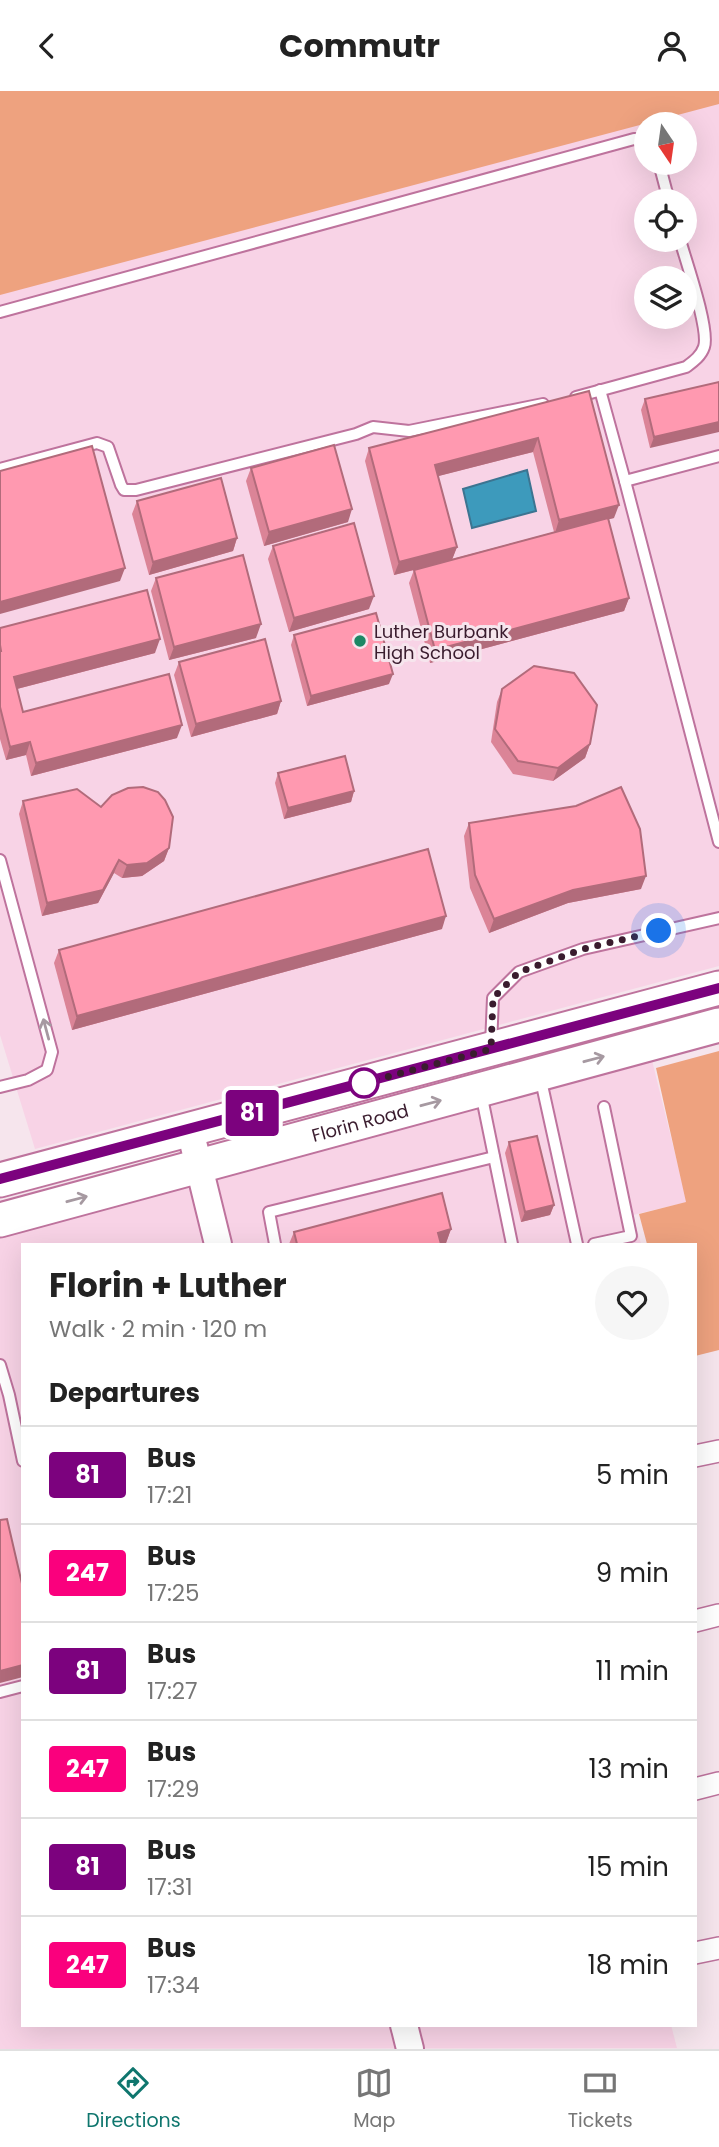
<!DOCTYPE html>
<meta charset="utf-8">
<style>
body{margin:0;font-family:Poppins,sans-serif;background:#f6f6f6;color:#222;height:100vh;display:flex;flex-direction:column;font-size:26px;white-space:nowrap}
*{box-sizing:border-box;margin:0}
p{font-size:23px;color:#767676}
.icon{flex:none;width:38px;height:38px;fill:none;stroke:currentColor;stroke-width:2;stroke-linecap:round;stroke-linejoin:round}
.map{position:relative;flex:1;overflow:hidden}
.side{position:absolute;left:21px;top:1152px;width:676px;height:784px;display:flex;flex-direction:column;background:#fff;border-radius:0px;box-shadow:0 7px 28px #0002}
.side>*{flex:none}
.badge{padding:0 14px;border-radius:5px;font-size:24px;line-height:46px}
.needle{width:46px;rotate:167deg}
.fabs{position:absolute;left:634px;top:21px;display:grid;gap:14px}
.fabs a{display:grid;place-items:center;width:63px;height:63px;border-radius:50%;background:#fff;box-shadow:0 7px 28px #0002;font-size:35px}
.you{position:absolute;width:35px;height:35px;margin:-18px;border:5px solid #fff;border-radius:50%;background:#1a73e8;box-shadow:0 0 0 10px #1a73e833}
.map>.badge{position:absolute;translate:-50% -50%;box-shadow:0 0 0 4px #fff}
h2{padding:0 28px;font-size:26px;line-height:63px}
.round{display:grid;place-items:center;flex:none;width:74px;height:74px;border-radius:37px;background:#f6f6f6}
.summary{display:flex;align-items:center;justify-content:space-between;height:119px;padding:0 28px}
h1{font-size:33px;font-weight:700;line-height:52px}
ul{padding:0;list-style:none}
li{display:flex;align-items:center;gap:21px;height:98px;padding:0 28px;border-top:2px solid #e0e0e0}
li div{flex:1}
li b{display:block;font-size:26px}
li em{font-style:normal}
li .badge{min-width:77px;font-weight:700;text-align:center}
header{display:flex;justify-content:space-between;align-items:center;height:91px;padding:0 28px;background:#fff;font-size:32px;font-weight:700}
.tabs{display:flex;justify-content:space-around;align-items:center;height:98px;border-top:2px solid #e0e0e0;background:#fff;font-size:19px;color:#767676}
.tabs a{display:grid;justify-items:center;gap:4px}
.tabs .active{color:#0f766e}
.map>svg:first-child{display:block}
.built{fill:#f8d3e6;fill-rule:evenodd}
.green{fill:#eea27f}
.water{fill:#3d9abc;stroke:#3c7491;stroke-width:2}
.lines{fill:none;stroke-linecap:round;stroke-linejoin:round}
.service-casing{stroke:#be739d;stroke-width:14}
.minor-casing{stroke:#be739d;stroke-width:24}
.tertiary-casing{stroke:#be739d;stroke-width:30}
.primary-casing{stroke:#be739d;stroke-width:37}
.service{stroke:#fff;stroke-width:10}
.minor{stroke:#fff;stroke-width:21}
.tertiary{stroke:#fff;stroke-width:26}
.primary{stroke:#fff;stroke-width:33}
.wall{fill:#db8497;fill-rule:evenodd}
.shaded-wall{fill:#b26b7b}
.building{fill:#ff99b0;stroke:#b26b7b;stroke-width:2}
.oneway{stroke:#a699a1}
.line-casing{stroke:#fff;stroke-width:16}
.line{stroke:#7c027e;stroke-width:10}
.walk{stroke:#3a1c2e;stroke-width:7;stroke-dasharray:0 12.6}
.poi-dot{fill:#1c8764;stroke:#f6e5ed;stroke-width:2.5}
.stop-dot{fill:#fff;stroke:#7c027e;stroke-width:3.5}
.labels{text-anchor:middle;dominant-baseline:central;stroke-width:6;stroke-linejoin:round;paint-order:stroke}
.poi-label{font-size:18px;fill:#3a1c2e;stroke:#f6e5ed;text-anchor:start}
.street-label{font-size:18px;fill:#3a1c2e;stroke:#f6e5ed}
</style>
<header><svg class="icon" aria-label="back" viewBox="0 0 24 24"><path d="M15 5l-7 7 7 7"/></svg>Commutr<svg class="icon" aria-label="person" viewBox="0 0 24 24"><circle cx="12" cy="8" r="4"/><path d="M4 21q1-7 8-7t8 7"/></svg></header>
<div class="map">
<svg width="719" height="1958" viewBox="0 0 719 1958">
<rect width="100%" height="100%" fill="#f6e5ed"/>
<g class="built">
<path d="M0,0H719V875L35,1058L0,944ZM646,33H684V72H646ZM646,110H684V149H646ZM646,187H684V226H646Z"/>
<path d="M645,941L687,1111L633,1124L641,1153H23V1934H671L677,1957L0,1958V1111Z"/>
</g>
<g class="green">
<path d="M0,0H719V13L0,204Z"/>
<path d="M719,960V1259L695,1265V1153H647L639,1123L686,1111L656,977Z"/>
</g>
<path class="water" d="M527,379L536,420L472,437L463,398Z"/>
<g class="lines">
<g class="service-casing">
<g id="service">
<path d="M659,72L669,110"/>
<path d="M0,221L634,48L646,49"/>
<path d="M600,299L625,390"/>
<path d="M576,306L686,276C694,270 701,265 704,256C710,239 686,170 680,149"/>
<path d="M719,365L625,390L719,751"/>
<path d="M0,378L97,352L108,356L121,394L124,399H136L356,343L373,336L409,340L543,313"/>
<path d="M0,769L52,961L47,979L28,989L0,996"/>
<path d="M491,954L493,907L519,881L583,858L719,827"/>
<path d="M540,985L577,1153"/>
<path d="M481,1002L512,1153"/>
<path d="M275,1153L269,1121L494,1066"/>
<path d="M594,1153L631,1145L604,1016"/>
<path d="M0,1274L9,1304L23,1370"/>
<path d="M0,1601L23,1595"/>
</g>
</g>
<g class="minor-casing">
<g id="minor">
<path d="M695,1365L719,1360"/>
<path d="M695,1530L719,1524"/>
<path d="M695,1698L719,1692"/>
<path d="M695,1862L719,1857"/>
</g>
</g>
<g class="tertiary-casing">
<g id="tertiary">
<path d="M190,1039L218,1153"/>
<path d="M404,1934L410,1958"/>
</g>
</g>
<g class="primary-casing">
<g id="primary">
<path d="M0,1089L719,897"/>
<path id="s1" d="M0,1129L719,934"/>
</g>
</g>
<use href="#service" class="service"/>
<use href="#minor" class="minor"/>
<use href="#tertiary" class="tertiary"/>
<use href="#primary" class="primary"/>
</g>
<g class="wall">
<path d="M719,291L650,357L641,319L645,308Z"/>
<path d="M589,300L614,427L608,428L629,507L624,520L430,572L409,492L414,479L394,484L365,370L369,357ZM533,361L554,441L452,468L457,456L438,385Z"/>
<path d="M251,377L348,431L264,455L246,390Z"/>
<path d="M137,410L237,447L233,460L149,484L132,423Z"/>
<path d="M273,455L369,518L289,541L268,468Z"/>
<path d="M156,487L256,547L169,569L151,500Z"/>
<path d="M0,537L155,562L17,598L23,621L177,647L31,685L26,664L6,669L0,648Z"/>
<path d="M294,544L389,593L307,615L291,554Z"/>
<path d="M179,571L281,610L277,623L191,646L174,584Z"/>
<path d="M502,598L590,653L585,667L553,690L513,683L491,651L497,611Z"/>
<path d="M278,682L354,700L351,711L284,728L275,692Z"/>
<path d="M23,710L101,716L169,757L164,770L142,785L122,787L114,782L98,812L42,825L19,723Z"/>
<path d="M469,732L641,798L568,812L489,842L470,797L464,745Z"/>
<path d="M442,838L72,939L54,872L59,859Z"/>
<path d="M509,1051L554,1114L550,1124L521,1131L505,1062Z"/>
<path d="M451,1138L446,1152L440,1153H289L294,1141Z"/>
</g>
<g class="shaded-wall">
<path d="M719,331V341L650,357L654,346Z"/>
<path d="M538,347L533,361L431,387L435,374Z"/>
<path d="M619,414L614,427L555,442L559,429Z"/>
<path d="M352,418L348,431L264,455L269,441Z"/>
<path d="M237,447L233,460L149,484L153,471Z"/>
<path d="M457,456L452,469L394,484L399,471Z"/>
<path d="M125,477L120,490L0,523V511Z"/>
<path d="M374,505L369,518L289,541L294,527Z"/>
<path d="M629,507L624,520L430,572L435,559Z"/>
<path d="M261,533L256,547L169,569L174,556Z"/>
<path d="M160,548L155,562L9,600L14,586Z"/>
<path d="M393,583L389,593L307,615L311,605Z"/>
<path d="M281,610L277,623L191,646L196,633Z"/>
<path d="M182,634L177,647L31,685L36,672Z"/>
<path d="M30,651L26,664L6,669L10,656Z"/>
<path d="M590,653L585,667L553,690L558,677Z"/>
<path d="M354,700L351,711L284,728L288,717Z"/>
<path d="M169,757L164,770L142,785L122,787L127,774Z"/>
<path d="M119,769L114,782L98,812L42,825L47,812Z"/>
<path d="M646,785L641,798L568,812L489,842L494,828L573,799Z"/>
<path d="M446,825L442,838L72,939L77,925Z"/>
<path d="M554,1114L550,1124L521,1131L525,1121Z"/>
<path d="M451,1138L446,1152L440,1153L438,1142Z"/>
<path d="M23,1574V1586L0,1592V1580Z"/>
</g>
<g class="building">
<path d="M719,291V331L654,346L645,308Z"/>
<path d="M589,300L619,414L559,429L538,347L435,374L457,456L399,471L369,357Z"/>
<path d="M334,354L352,418L269,441L251,377Z"/>
<path d="M92,355L125,477L0,511V380Z"/>
<path d="M221,387L237,447L153,471L137,410Z"/>
<path d="M608,427L629,507L435,559L414,479Z"/>
<path d="M354,432L374,505L294,527L273,455Z"/>
<path d="M243,464L261,533L174,556L156,487Z"/>
<path d="M147,499L160,548L14,586L23,621L169,583L182,634L36,672L30,651L10,656L0,616V560H1L0,554V537Z"/>
<path d="M376,522L393,583L311,605L294,544Z"/>
<path d="M265,548L281,610L196,633L179,571Z"/>
<path d="M534,575L574,582L597,614L590,653L558,677L518,670L495,638L502,598Z"/>
<path d="M345,665L354,700L288,717L278,682Z"/>
<path d="M143,696L158,701L165,709L173,726L169,757L147,772L127,774L119,769L103,799L47,812L23,710L77,698L101,716L112,704L128,697Z"/>
<path d="M621,696L640,738L646,785L573,799L494,828L475,784L469,732L576,715Z"/>
<path d="M428,758L446,825L77,925L59,859Z"/>
<path d="M537,1045L554,1114L525,1121L509,1051Z"/>
<path d="M442,1102L451,1138L438,1142L441,1153H297L294,1141Z"/>
<path d="M7,1428L23,1497V1574L0,1580V1429Z"/>
</g>
<defs><path id="oneway-shaft" d="M-6 0H5M1.5-3L5.5 0L1.5 3" fill="none" stroke-width="1.6" stroke-linecap="round" stroke-linejoin="round" transform="scale(1.75)"/></defs>
<g class="oneway">
<use href="#oneway-shaft" transform="translate(46 938) rotate(-105)"/>
<use href="#oneway-shaft" transform="translate(594 968) rotate(-15)"/>
<use href="#oneway-shaft" transform="translate(431 1012) rotate(-15)"/>
<use href="#oneway-shaft" transform="translate(77 1108) rotate(-15)"/>
</g>
<g class="lines">
<g class="line-casing">
<path id="line" d="M0,1088L719,897"/>
</g>
<use href="#line" class="line"/>
<path class="walk" d="M364,992L491,958L493,907L519,881L583,858L659,840"/>
</g>
<circle class="poi-dot" cx="360" cy="550" r="7"/>
<circle class="stop-dot" cx="364" cy="992" r="14"/>
<g class="labels">
<g class="poi-label">
<text x="374" y="540">Luther Burbank<tspan x="374" dy="21">High School</tspan></text>
</g>
<g class="street-label">
<text stroke="none"><textPath href="#s1" startOffset="373">Florin Road</textPath></text>
</g>
</g>
</svg>
<div class="fabs">
<a><svg class="needle" viewBox="-14 -14 28 28"><path d="M0-13l5 13h-10z" fill="#e53935"/><path d="M0 13l5-13h-10z" fill="#767676"/></svg></a>
<a><svg class="icon" aria-label="locate" viewBox="0 0 24 24"><circle cx="12" cy="12" r="6"/><path d="M12 2v4M12 18v4M2 12h4M18 12h4"/></svg></a>
<a><svg class="icon" aria-label="layers" viewBox="0 0 24 24"><path d="M12 4l9 5-9 5-9-5zM3 14l9 5 9-5"/></svg></a>
</div>
<div class="you" style="left:659px;top:840px"></div>
<b class="badge" style="left:252px;top:1022px;background:#7c027e;color:#fff">81</b>
<section class="side">
<div class="summary"><div><h1>Florin + Luther</h1><p>Walk · 2 min · 120 m</p></div><a class="round"><svg class="icon" aria-label="heart" viewBox="0 0 24 24"><path d="M12 20l-8-8c-3-5 5-10 8-4 3-6 11-1 8 4z"/></svg></a></div>
<h2>Departures</h2>
<ul>
<li><span class="badge" style="background:#7c027e;color:#fff">81</span><div><b>Bus</b><p>17:21</p></div><em>5 min</em></li>
<li><span class="badge" style="background:#fa007d;color:#fff">247</span><div><b>Bus</b><p>17:25</p></div><em>9 min</em></li>
<li><span class="badge" style="background:#7c027e;color:#fff">81</span><div><b>Bus</b><p>17:27</p></div><em>11 min</em></li>
<li><span class="badge" style="background:#fa007d;color:#fff">247</span><div><b>Bus</b><p>17:29</p></div><em>13 min</em></li>
<li><span class="badge" style="background:#7c027e;color:#fff">81</span><div><b>Bus</b><p>17:31</p></div><em>15 min</em></li>
<li><span class="badge" style="background:#fa007d;color:#fff">247</span><div><b>Bus</b><p>17:34</p></div><em>18 min</em></li>
</ul>
</section>
</div>
<nav class="tabs">
<a class="active"><svg class="icon" aria-label="directions" viewBox="0 0 24 24"><path d="M12 3l9 9-9 9-9-9zM9 14v-3h6M13 9l2 2-2 2"/></svg>Directions</a>
<a><svg class="icon" aria-label="map" viewBox="0 0 24 24"><path d="M3 6l6-2 6 2 6-2v14l-6 2-6-2-6 2zM9 4v14M15 6v14"/></svg>Map</a>
<a><svg class="icon" aria-label="tickets" viewBox="0 0 24 24"><path d="M3 7h18v10H3zM15 7v10"/></svg>Tickets</a>
</nav>
